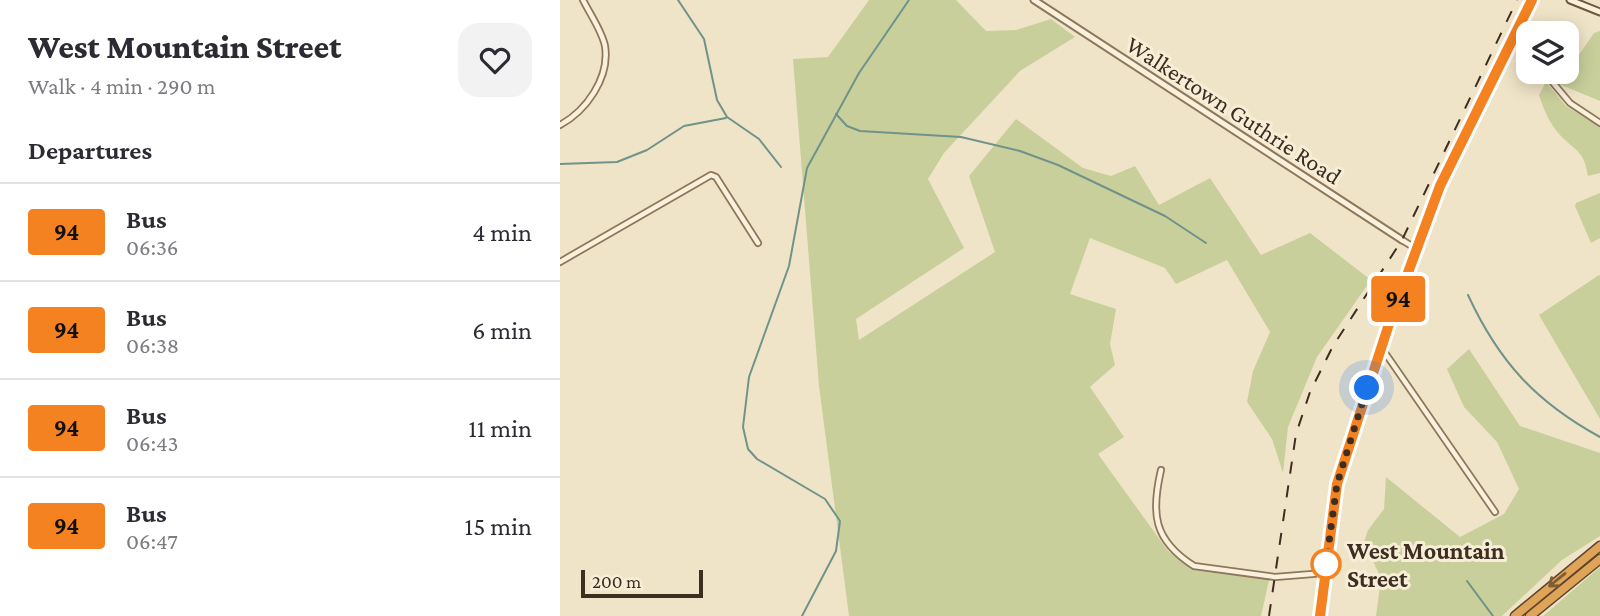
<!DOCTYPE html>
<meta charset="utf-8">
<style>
body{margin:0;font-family:"Crimson Pro",serif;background:#f2f2f3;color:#2b2b33;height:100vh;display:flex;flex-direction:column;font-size:26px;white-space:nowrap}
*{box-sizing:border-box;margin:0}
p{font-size:23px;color:#7c7c81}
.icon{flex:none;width:38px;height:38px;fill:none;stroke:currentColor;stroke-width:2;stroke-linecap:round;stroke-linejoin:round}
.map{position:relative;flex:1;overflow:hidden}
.panel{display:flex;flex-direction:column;background:#fff;width:560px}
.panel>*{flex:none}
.badge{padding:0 14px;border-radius:5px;font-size:24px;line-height:46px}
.controls{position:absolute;left:956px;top:21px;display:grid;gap:14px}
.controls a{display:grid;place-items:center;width:63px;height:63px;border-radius:14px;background:#fff;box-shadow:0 4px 18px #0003;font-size:35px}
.scale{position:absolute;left:21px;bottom:18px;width:122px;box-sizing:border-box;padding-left:7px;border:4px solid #3d2e20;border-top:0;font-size:19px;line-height:24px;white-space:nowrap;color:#3d2e20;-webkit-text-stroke:5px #f7eed8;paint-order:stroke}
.you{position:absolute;width:35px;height:35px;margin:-18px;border:5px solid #fff;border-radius:50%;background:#1a73e8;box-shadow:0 0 0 10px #1a73e833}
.map>.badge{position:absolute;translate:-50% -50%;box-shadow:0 0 0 4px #fff}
h2{padding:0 28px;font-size:26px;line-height:63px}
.round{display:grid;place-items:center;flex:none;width:74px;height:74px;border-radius:21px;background:#f2f2f3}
.summary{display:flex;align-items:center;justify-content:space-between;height:119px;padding:0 28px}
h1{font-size:33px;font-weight:800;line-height:52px}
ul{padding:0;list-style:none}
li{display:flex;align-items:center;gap:21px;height:98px;padding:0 28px;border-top:2px solid #e1e1e2}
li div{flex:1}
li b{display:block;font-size:26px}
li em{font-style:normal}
li .badge{min-width:77px;font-weight:700;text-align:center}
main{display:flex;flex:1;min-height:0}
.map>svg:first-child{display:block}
.green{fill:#c9cf9b}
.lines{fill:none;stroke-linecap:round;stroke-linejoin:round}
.stream{stroke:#6f938a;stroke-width:2}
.minor-casing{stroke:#8d765c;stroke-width:8}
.tertiary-casing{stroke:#8d765c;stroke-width:9}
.secondary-casing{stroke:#6f573f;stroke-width:9}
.motorway-casing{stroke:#5b4430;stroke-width:11}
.minor{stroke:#faf1dc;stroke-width:4.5}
.tertiary{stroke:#faf1dc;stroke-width:5}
.secondary{stroke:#faf1dc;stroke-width:5}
.motorway{stroke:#e0a458;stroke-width:8}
.rail{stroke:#3d2e20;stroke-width:2;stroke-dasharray:12 12;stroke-linecap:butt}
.oneway{stroke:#7e5d36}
.line-casing{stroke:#fff;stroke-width:16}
.line{stroke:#f58220;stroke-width:10}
.walk{stroke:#3d2e20;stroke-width:7;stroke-dasharray:0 12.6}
.stop-dot{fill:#fff;stroke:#f58220;stroke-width:3.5}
.labels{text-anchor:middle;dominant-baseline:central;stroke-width:6;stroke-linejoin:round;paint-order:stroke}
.street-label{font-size:24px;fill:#3d2e20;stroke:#f7eed8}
.stop-label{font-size:24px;font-weight:bold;fill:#3d2e20;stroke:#f7eed8;text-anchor:start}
</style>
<main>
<section class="panel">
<div class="summary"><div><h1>West Mountain Street</h1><p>Walk · 4 min · 290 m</p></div><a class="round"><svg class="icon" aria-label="heart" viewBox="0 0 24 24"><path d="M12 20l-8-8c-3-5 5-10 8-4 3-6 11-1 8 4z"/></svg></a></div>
<h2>Departures</h2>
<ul>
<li><span class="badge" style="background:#f58220;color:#111">94</span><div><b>Bus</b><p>06:36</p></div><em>4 min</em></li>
<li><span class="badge" style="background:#f58220;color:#111">94</span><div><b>Bus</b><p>06:38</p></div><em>6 min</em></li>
<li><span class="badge" style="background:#f58220;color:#111">94</span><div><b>Bus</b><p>06:43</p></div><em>11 min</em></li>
<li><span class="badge" style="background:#f58220;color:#111">94</span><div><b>Bus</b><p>06:47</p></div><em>15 min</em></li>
</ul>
</section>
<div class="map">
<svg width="1040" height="616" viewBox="0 0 1040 616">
<rect width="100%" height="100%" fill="#f0e4c8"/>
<g class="green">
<path d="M309,0H396L426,31L456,30L491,19L515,37L460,71L384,153L368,179L404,248L296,319L299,340L435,252L409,176L456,119L523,168L551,176L575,166L599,205L650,178L701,255L750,233L811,280L757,357L728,427L723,473L712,439L687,402L693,371L710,332L667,260L616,284L605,268L530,238L510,294L556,309L550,344L555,365L530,387L564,437L538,454L608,551L631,569L710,576L701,616H289L259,386L233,59L268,57Z"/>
<path d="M1040,31V101L999,84L1034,33Z"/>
<path d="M986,82L1006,106L1040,126V173L1028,176C1024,150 1016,152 1000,135C989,123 984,110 979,95Z"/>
<path d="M1040,193V238L1031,243L1015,206L1016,203Z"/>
<path d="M1039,275L1040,276V419L979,315Z"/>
<path d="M909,349L960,426L1040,453V536L1002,560L942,616H816L821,578L804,542L808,530L824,509L826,477L900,537L944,514L959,489L937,442L904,407L887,369Z"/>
<path d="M1040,567V616H983Z"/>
</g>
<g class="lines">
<g class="stream">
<path d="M118,0L144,39L157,100L167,117L199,139L221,167"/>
<path d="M276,114L287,126L300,131L401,137L460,151L498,165L605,216L646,243"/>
<path d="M0,164L57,162L87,150L124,126L166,118"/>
<path d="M908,295C939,362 976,402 1040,437"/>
<path d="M907,581L933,616"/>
<path d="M242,616L276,551L280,521L265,499L197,459L188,449L183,427L189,377L229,266L247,168L299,73L349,0"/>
</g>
<g class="minor-casing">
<g id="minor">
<path d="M958,29L968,46"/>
<path d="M949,48L959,43L968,50"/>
<path d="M984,72L1010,103L1040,123"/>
<path d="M0,125C26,111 50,78 45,46C42,31 30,14 23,0"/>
<path d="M842,240L855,248"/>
<path d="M0,262L151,175L156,177L198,243"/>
<path d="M821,347L935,512"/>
<path d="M601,470C591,513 593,540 634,566L715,577L765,573"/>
</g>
</g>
<g class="tertiary-casing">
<path id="tertiary" d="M474,0L842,240"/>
</g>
<g class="secondary-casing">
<g id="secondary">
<path d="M1010,0L1040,12"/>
<path d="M760,616L777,484L821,347L880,186L972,0"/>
</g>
</g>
<g class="motorway-casing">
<g id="motorway">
<path d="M955,616L1040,546"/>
<path d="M970,616L1040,559"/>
</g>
</g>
<use href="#minor" class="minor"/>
<use href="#tertiary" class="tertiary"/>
<use href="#secondary" class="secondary"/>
<use href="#motorway" class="motorway"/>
<path class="rail" d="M709,616L736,434L750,392L773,346L842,240L957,0"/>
</g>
<defs><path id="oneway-shaft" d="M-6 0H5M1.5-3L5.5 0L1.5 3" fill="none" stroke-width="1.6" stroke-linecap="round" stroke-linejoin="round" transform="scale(1.75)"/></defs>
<use class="oneway" href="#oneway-shaft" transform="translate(997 580) rotate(141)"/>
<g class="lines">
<g class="line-casing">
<path id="line" d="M760,616L777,484L829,324L880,186L972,0"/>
</g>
<use href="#line" class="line"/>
<path class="walk" d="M766,564L777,484L807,388"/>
</g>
<circle class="stop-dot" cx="766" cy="564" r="14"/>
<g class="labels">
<g class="street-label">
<text transform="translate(674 110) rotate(33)">Walkertown Guthrie Road</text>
</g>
<g class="stop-label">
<text x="787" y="550">West Mountain<tspan x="787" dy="28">Street</tspan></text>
</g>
</g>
</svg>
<div class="controls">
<a><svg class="icon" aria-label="layers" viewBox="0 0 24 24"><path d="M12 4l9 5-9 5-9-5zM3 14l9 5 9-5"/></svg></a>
</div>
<div class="scale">200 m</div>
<div class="you" style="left:807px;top:388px"></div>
<b class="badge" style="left:838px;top:299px;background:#f58220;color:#111">94</b>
</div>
</main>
